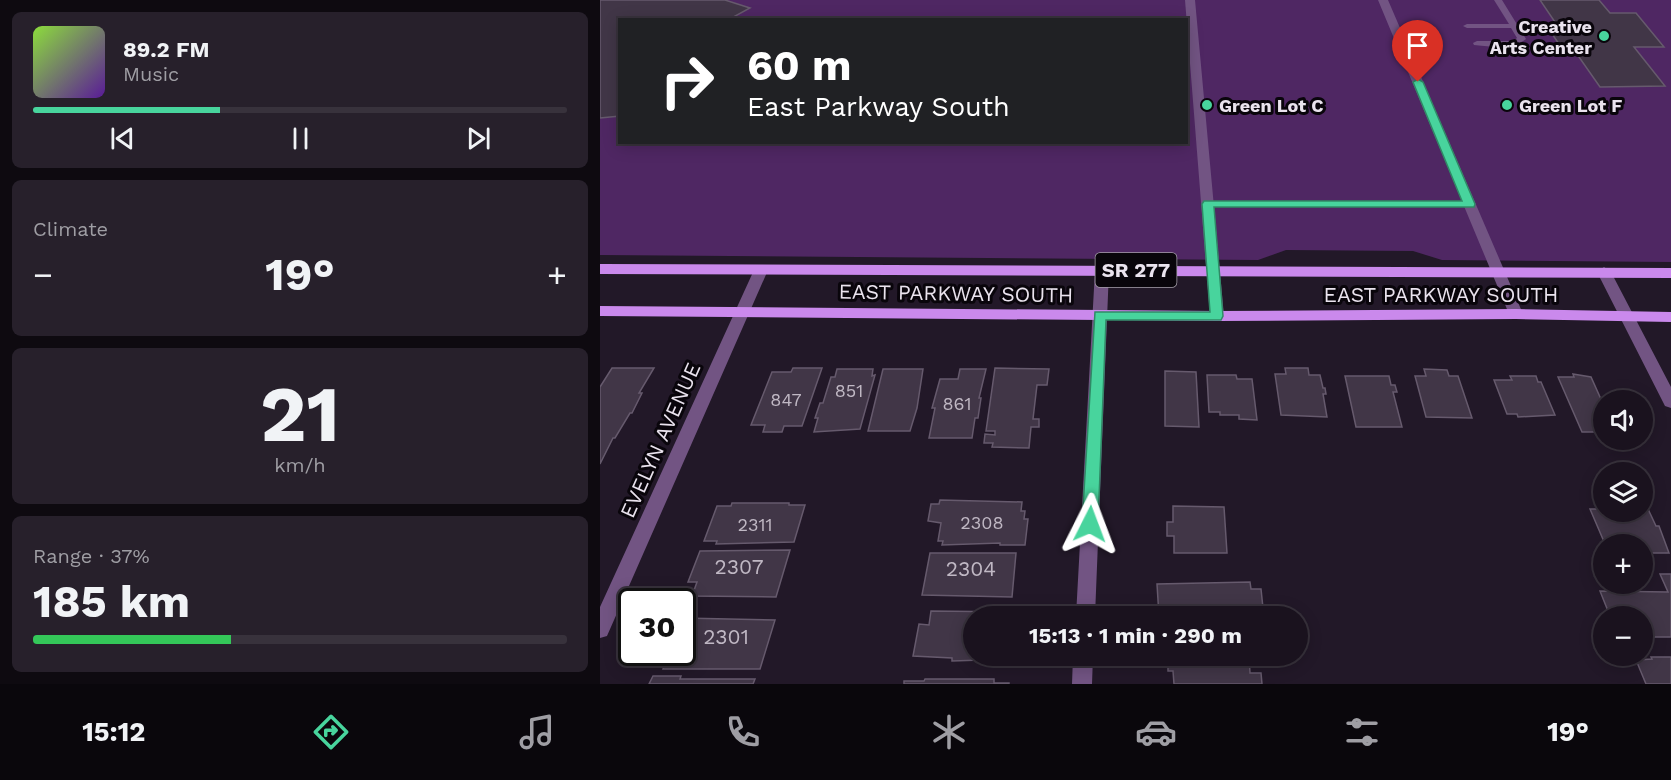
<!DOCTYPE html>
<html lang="en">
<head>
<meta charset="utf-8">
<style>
  :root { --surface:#1a121e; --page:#27202b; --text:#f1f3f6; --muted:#9f9ea4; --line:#38323c; --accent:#48d49d }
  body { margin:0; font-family:"Work Sans",sans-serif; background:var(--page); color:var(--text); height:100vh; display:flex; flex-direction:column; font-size:22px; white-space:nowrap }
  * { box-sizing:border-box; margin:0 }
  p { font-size:20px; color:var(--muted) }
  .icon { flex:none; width:33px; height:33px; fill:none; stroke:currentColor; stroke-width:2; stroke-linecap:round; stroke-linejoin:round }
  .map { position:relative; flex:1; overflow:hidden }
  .panel { display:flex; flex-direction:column; gap:12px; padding:12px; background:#0e0a10; width:600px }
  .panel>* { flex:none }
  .guide { position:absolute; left:18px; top:18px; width:570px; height:126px; border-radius:0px; box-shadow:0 3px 15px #0003,0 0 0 2px var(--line); background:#202124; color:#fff; overflow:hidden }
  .buttons { position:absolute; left:993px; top:390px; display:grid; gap:12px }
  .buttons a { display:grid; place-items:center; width:60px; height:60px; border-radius:50%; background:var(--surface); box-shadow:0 3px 15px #0003,0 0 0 2px var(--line); font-size:30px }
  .speed { position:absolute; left:18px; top:588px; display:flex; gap:12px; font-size:30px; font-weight:700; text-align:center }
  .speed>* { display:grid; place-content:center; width:78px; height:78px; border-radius:50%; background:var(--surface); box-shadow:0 3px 15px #0003,0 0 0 2px var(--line); line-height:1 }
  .speed .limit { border:3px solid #111; border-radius:9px; background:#fff; color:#111 }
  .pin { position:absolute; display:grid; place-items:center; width:51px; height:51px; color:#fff; margin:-62px -26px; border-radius:50% 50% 50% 0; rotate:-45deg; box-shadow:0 0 6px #0007 }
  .pin .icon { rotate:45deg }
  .me { position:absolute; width:66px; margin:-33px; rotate:3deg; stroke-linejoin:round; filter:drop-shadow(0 0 4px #0008) }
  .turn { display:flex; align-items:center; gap:21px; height:126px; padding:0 30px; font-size:27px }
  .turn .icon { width:78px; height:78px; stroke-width:2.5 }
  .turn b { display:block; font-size:42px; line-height:51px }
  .big { font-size:45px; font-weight:700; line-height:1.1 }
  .panel .widget { flex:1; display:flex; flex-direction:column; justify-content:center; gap:9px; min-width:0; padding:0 21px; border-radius:9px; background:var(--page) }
  .panel .dial { align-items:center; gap:0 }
  .dial b { font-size:78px; line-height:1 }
  .song { display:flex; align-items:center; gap:18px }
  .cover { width:72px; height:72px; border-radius:9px; background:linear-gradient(135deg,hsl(90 70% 55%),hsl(270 70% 35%)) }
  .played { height:6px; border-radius:3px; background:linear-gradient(90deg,var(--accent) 35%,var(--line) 35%) }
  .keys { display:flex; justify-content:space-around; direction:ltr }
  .heat { display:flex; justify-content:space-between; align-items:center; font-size:33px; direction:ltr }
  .charge { height:9px; border-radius:4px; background:linear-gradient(90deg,#34c759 37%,var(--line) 0) }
  .trip { position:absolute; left:363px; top:606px; width:345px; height:60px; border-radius:30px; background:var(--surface); box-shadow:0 3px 15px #0003,0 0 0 2px var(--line); font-weight:700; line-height:60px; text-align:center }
  .tab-bar { display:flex; height:96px; justify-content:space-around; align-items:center; background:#0a070c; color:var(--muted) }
  .tab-bar .icon { width:42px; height:42px }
  .tab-bar .current { color:var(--accent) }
  .tab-bar b { font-size:27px; color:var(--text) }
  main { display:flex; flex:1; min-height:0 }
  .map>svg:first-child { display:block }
  .green { fill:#4f2763; fill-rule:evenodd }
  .building { fill:#413647; stroke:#665a6d; stroke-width:1.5 }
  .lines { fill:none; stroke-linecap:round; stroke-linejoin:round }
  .lane { fill:#725483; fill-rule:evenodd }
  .street { fill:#725483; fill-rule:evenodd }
  .primary { fill:#ca89ec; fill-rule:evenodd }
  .route { fill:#48d49d; stroke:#2f8a66; stroke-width:1.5 }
  .poi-dot { fill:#48d49d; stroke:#09050b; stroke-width:2 }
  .labels { text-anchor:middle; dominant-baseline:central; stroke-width:6; stroke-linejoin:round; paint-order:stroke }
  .far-poi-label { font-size:18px; font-weight:bold; fill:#eae3ee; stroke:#09050b; text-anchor:start }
  .number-label { font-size:18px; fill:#c0b8c4 }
  .shield { fill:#09050b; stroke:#a6a0aa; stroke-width:1.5 }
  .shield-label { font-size:20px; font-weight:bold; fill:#eae3ee }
  .street-label { font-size:21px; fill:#eae3ee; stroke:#09050b }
  .near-number-label { font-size:21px; fill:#c0b8c4 }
</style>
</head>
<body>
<main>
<section class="panel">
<div class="widget">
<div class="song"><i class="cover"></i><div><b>89.2 FM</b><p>Music</p></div></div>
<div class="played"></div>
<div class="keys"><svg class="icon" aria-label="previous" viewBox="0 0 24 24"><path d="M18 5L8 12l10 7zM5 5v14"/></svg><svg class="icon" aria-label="pause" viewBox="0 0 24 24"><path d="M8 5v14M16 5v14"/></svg><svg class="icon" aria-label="next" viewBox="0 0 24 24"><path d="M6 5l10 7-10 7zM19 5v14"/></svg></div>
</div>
<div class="widget"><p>Climate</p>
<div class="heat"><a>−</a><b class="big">19°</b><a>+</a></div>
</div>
<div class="widget dial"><b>21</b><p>km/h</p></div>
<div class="widget"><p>Range · 37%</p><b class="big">185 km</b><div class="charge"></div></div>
</section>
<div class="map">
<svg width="1071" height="684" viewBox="0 0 1071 684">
  <rect width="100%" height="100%" fill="#221828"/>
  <path class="green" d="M0,0H1071V262L842,260L813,251L686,250L658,260L0,255ZM20,20H586V142H20Z"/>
  <path class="building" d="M0,0H125L150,8L128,20H20V116L0,118Z
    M940,0H999L1010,13H1036L1064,47H1034L1065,86L1000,87L972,47H961L946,25H957Z
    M12,368H54L39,393H42L32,413H30L15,438H13L0,464V387Z
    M193,368H222L202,426H184L182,432H163L165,425H151L172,372H191Z
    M395,368L449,369L447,385H437L433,419H439V427H431L429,448L392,447L393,443H384L385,434L395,435V431H386Z
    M685,368H708L709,375H720L723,388H725L726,394H723L727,417L681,415L675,374H686Z
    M237,369H273L272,376L275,375L260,429L214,432L218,418H215L220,403H223L231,377H235Z
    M283,369H323L317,408L310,431H268Z
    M360,369H386L379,398H381L378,418H375L372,438H329L335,408H332L340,379H358Z
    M824,369L847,370L849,376H858L872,418L826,417L815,376H826Z
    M565,371L596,372L599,427L565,426Z
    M973,374L991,377L1004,406V432H982L958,377H974Z
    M607,375H636L637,379H652L657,420L639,419V415H620V412H609Z
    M745,376H789L791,385H795L797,392H793L802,427H756Z
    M910,376H936L938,382H941L955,415L918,417L917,414H907L894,380H912Z
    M340,500L422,502L421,511H425L424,519H428L425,545H400V543L342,545L343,541H338L341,523L328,521L331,504H339Z
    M132,503H189V505H205L194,542L116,544L117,541H104L117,506H131Z
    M573,506L624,507L627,553H574V536H567V522H573Z
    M990,509H1004V512H1042V509H1048L1056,526H1059L1069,553H1042V544H1005Z
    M190,550L176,597L92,596L97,582H88L100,551Z
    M330,553H416L412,597L322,595Z
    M1060,574H1071V637H1042V616H1010L1000,591L1068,592Z
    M650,582L651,589H661L663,608H653L654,616H559L557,584Z
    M331,611L418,612L417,616H374V656H413V659L352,661V658L313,656L319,624L329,625Z
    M82,618L175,620L160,669H63L69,652H82Z
    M568,656H649L650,673H661L662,684H574L573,671H568Z
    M1051,657H1071V684H1046L1036,660L1052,659Z
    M53,676H81L80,679H155L153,684H49Z
    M325,679H394V683H409V684H304V681H324Z"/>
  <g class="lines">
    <path class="lane" d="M894,0H902L926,39C914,49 889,47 874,45L873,43L877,41H913L917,38L911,28H867L863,26L867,24H909Z
      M608,201H870L875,204L870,207L604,206L603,204Z"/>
    <path class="street" d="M585,0H595L624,316L617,321L610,316Z
      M778,0H788L923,314L921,318L916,319L909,314Z
      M161,265L168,270L7,636L0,638V607L154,270Z
      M502,265L509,270L495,616H476L495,270Z
      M1004,267L1011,272L1071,387V408L1065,406L997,272Z
      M473,656H493L492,684H472Z"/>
    <path class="primary" d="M0,264L1071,268V278L0,274Z
      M0,306L617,311L916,309L1071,312V322L916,319L617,321L0,316Z"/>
  </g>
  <path class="route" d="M818,79L823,82L875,204L874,207H614L623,316L621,320H506L498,524L496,529L490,531L484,529L482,524L495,312H610L602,204L604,201H862L813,82Z"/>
  <g class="poi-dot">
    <circle cx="1004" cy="36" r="6"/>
    <circle cx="607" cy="105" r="6"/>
    <circle cx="907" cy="105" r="6"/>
  </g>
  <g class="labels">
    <g class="far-poi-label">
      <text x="992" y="26" text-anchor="end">Creative<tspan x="992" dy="21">Arts Center</tspan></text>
      <text x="619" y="105">Green Lot C</text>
      <text x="919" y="105">Green Lot F</text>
    </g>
    <g class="number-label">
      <text x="249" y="390">851</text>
      <text x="186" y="399">847</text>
      <text x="357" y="403">861</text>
      <text x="382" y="522">2308</text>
      <text x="155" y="524">2311</text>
    </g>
    <rect class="shield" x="495.5" y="253" width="81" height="34" rx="4.5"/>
    <g class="shield-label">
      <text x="536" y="270">SR 277</text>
    </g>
    <g class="street-label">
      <text transform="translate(356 293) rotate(1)">EAST PARKWAY SOUTH</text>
      <text x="841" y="294">EAST PARKWAY SOUTH</text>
      <text transform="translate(60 440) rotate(-66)">EVELYN AVENUE</text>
    </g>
    <g class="near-number-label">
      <text x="139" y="566">2307</text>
      <text x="371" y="568">2304</text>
      <text x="126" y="636">2301</text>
    </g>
  </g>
</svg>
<div class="buttons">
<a><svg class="icon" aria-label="sound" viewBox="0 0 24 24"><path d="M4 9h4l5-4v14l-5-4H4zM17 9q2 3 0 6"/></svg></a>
<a><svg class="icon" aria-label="layers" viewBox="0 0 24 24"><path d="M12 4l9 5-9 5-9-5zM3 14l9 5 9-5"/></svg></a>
<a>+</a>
<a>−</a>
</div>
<div class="speed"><div class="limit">30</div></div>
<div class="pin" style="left:818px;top:82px;background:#d93025"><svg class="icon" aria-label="arrive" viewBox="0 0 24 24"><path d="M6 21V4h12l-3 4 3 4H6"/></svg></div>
<svg class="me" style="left:490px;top:524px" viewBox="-20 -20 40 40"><path d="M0-17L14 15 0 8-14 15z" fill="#48d49d" stroke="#fff" stroke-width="4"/></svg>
<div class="trip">15:13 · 1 min · 290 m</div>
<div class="guide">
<div class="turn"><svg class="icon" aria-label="right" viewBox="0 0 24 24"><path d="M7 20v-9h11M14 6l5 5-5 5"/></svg><div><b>60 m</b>East Parkway South</div></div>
</div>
</div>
</main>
<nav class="tab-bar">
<b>15:12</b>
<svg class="icon current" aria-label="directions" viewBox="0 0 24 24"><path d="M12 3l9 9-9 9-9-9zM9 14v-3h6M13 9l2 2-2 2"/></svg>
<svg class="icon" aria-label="music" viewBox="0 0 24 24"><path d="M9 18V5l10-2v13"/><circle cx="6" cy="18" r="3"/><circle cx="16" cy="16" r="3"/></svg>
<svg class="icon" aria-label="phone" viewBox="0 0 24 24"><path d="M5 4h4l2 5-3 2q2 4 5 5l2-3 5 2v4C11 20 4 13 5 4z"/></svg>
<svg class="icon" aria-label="climate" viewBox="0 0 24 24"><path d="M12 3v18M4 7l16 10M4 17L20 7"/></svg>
<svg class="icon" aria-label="car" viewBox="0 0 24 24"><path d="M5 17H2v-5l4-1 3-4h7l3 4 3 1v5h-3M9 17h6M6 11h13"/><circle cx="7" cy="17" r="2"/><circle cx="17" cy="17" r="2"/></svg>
<svg class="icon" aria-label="filters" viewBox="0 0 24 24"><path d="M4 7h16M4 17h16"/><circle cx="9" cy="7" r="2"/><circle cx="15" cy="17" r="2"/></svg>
<b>19°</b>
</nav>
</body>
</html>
